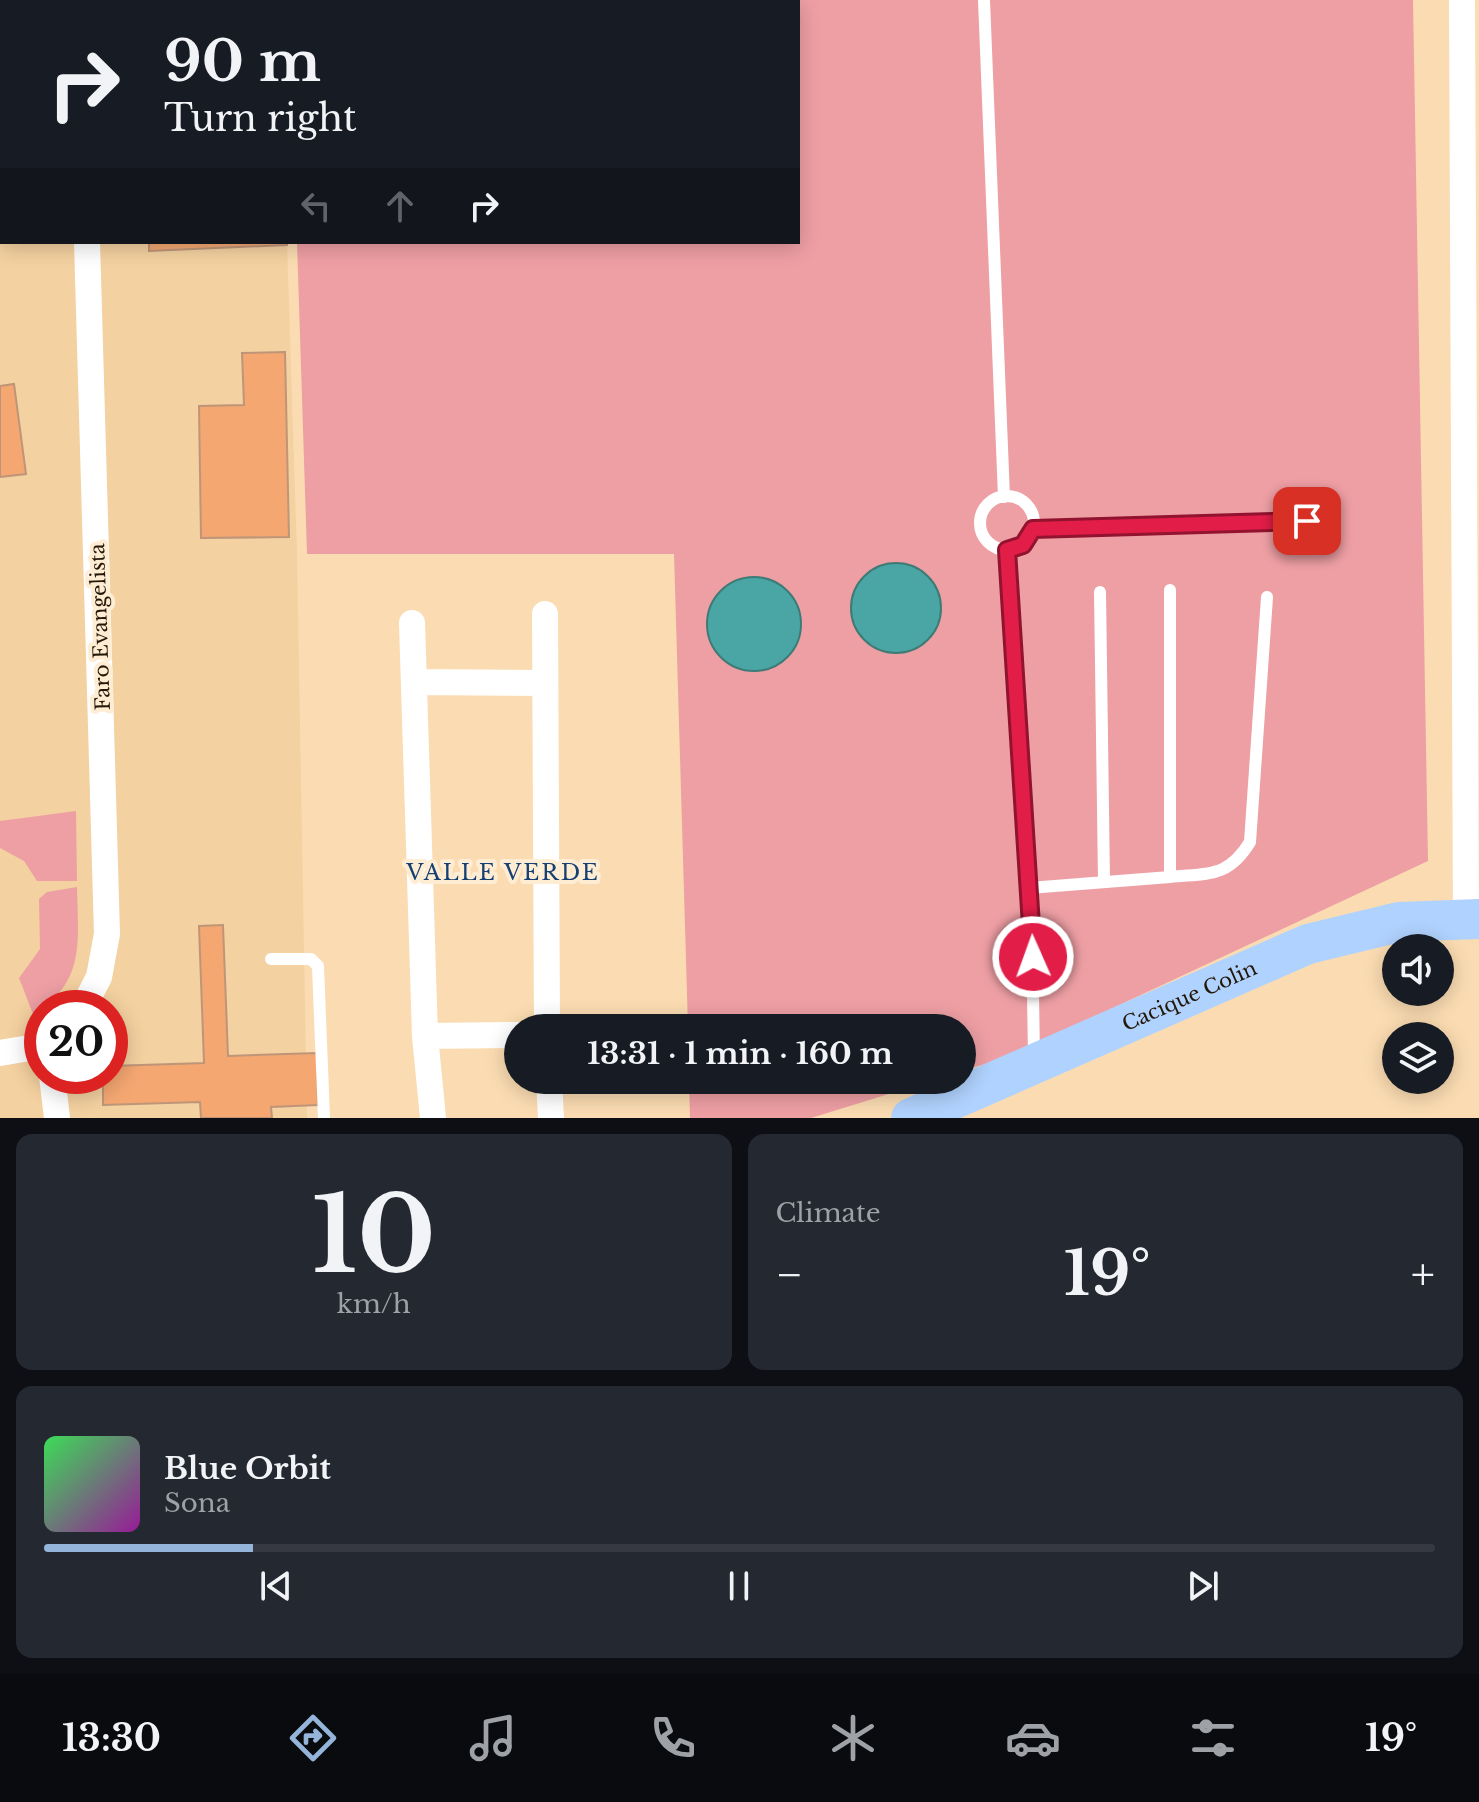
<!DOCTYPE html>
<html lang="en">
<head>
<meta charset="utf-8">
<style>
  :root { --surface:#171b24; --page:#242831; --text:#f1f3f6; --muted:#9ea1a6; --line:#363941; --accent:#94b4d9 }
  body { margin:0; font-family:"Libre Baskerville",serif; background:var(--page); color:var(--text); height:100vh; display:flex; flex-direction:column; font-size:30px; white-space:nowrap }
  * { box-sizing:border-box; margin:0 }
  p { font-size:26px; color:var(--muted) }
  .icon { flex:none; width:44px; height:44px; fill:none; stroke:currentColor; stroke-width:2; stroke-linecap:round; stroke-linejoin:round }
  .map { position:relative; height:1118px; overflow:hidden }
  .drawer { display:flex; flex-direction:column; gap:16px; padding:16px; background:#0d0f14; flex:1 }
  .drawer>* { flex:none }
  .top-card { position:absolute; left:0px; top:0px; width:800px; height:244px; box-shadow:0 4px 20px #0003; background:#171b24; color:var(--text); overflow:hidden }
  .fabs { position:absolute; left:1382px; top:934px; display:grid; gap:16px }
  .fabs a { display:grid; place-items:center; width:72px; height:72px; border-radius:50%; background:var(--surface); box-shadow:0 4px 20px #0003; font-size:40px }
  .speed { position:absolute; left:24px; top:990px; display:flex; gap:16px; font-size:40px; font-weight:700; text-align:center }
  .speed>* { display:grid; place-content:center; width:104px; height:104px; border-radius:50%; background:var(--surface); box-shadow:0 4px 20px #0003; line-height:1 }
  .speed .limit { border:12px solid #d22; background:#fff; color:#111 }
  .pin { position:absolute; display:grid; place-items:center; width:68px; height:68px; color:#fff; margin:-34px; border-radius:16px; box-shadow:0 4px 12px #0006 }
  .me { position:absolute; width:88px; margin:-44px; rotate:358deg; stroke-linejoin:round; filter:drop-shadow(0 0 6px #0008) }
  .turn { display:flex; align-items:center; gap:28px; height:168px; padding:0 32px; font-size:36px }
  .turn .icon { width:104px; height:104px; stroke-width:2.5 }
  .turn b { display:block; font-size:56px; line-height:68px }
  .lanes { display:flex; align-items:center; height:76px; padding:0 32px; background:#0003; justify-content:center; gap:40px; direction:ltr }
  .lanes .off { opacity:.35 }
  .big { font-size:60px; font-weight:700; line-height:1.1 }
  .drawer .tile { flex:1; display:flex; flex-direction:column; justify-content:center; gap:12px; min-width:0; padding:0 28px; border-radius:16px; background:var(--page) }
  .drawer .dial { align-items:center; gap:0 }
  .dial b { font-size:104px; line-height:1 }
  .song { display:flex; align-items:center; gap:24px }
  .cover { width:96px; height:96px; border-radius:12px; background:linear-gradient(135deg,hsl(130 70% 55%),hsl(300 70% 35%)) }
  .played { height:8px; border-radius:4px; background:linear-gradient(90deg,var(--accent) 15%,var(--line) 15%) }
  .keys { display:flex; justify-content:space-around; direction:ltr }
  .heat { display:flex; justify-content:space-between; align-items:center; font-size:44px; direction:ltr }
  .drawer .tiles { flex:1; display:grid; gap:16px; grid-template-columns:1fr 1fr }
  .tile:last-child { grid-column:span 2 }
  .trip { position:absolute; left:504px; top:1014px; width:472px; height:80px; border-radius:40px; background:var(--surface); box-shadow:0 4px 20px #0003; font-weight:700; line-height:80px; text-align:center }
  .tab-bar { display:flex; height:128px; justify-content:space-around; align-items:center; background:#090b0e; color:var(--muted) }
  .tab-bar .icon { width:56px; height:56px }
  .tab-bar .on { color:var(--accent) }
  .tab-bar b { font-size:36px; color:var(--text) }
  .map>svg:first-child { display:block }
  .built { fill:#f4d1a0; fill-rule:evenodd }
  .green { fill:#ee9fa4 }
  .water { fill:#4aa5a5; stroke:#3e7b76; stroke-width:2 }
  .building { fill:#f4a771; stroke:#bf9579; stroke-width:2 }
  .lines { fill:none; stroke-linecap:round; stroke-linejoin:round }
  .lane { stroke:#fff; stroke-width:12 }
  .street { stroke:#fff; stroke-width:26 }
  .primary { stroke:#b0d2fe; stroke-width:40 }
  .route-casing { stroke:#92132f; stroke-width:20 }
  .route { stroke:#e11d48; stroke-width:14 }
  .labels { text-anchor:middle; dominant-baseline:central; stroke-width:8; stroke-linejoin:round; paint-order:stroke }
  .street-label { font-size:20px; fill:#231808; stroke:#feecd3 }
  .neighbourhood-label { font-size:22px; letter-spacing:2px; fill:#164073; stroke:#feecd3 }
</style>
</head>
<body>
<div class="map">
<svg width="1479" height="1118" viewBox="0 0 1479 1118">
  <rect width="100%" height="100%" fill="#fbdcb2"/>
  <path class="built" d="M0,0H279L2,2V242H287L297,554L307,1118H0ZM42,1008H110V1076H42Z"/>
  <path class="green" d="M290,0H1413L1428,861L1008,1057L962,1071V1028H688L674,554H307L297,242H798V2Z
    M76,811L77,881H37L24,861L0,848V821Z
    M77,887C78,941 86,983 33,1014L19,978L40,949L39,899L47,892Z
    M689,1080H934L811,1118H690Z"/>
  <path class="water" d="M851 608a45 45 0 1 1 90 0a45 45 0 1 1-90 0Z
    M707 624a47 47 0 1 1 94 0a47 47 0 1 1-94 0Z"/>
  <path class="building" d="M149,242H287V245L149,251Z
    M285,352L289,537L201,538L199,406L244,405L242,353Z
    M14,384L26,474L0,477V386Z
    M223,925L228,1056L317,1053L318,1105L271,1107L272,1118H201L200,1102L103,1105V1076H110V1066L204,1063L199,926Z"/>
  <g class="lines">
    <path class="lane" d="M984,0L1004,497
      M980 523a27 27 0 1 1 54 0a27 27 0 1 1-54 0Z
      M1033,529L1307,521
      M1007,550L1032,930L1034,1058
      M1100,592L1104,881
      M1170,877C1208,873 1228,878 1250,842L1267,597
      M1029,888L1170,877V590
      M271,959H311L318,966L324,1118"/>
    <path class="street" d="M79,0V2
      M1462,0L1466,919
      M0,173H2
      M545,614L547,1028
      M412,623L425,1036L433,1118
      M416,682L544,683
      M83,1008L99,977L107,934L87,242
      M425,1036L518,1035
      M0,1053L42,1046
      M52,1076L57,1118
      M549,1080L551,1118"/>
    <path class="primary" id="s1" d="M911,1118L1308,944L1399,922L1479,919"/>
  </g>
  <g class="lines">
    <defs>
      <path id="route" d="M1033,957L1007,550L1023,545L1033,529L1307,521"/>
    </defs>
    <use href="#route" class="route-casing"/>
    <use href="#route" class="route"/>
  </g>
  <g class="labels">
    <g class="street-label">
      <text transform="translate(100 627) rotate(-92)">Faro Evangelista</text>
      <text stroke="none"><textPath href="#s1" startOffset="304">Cacique Colin</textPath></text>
    </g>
    <g class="neighbourhood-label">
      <text x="503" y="872">VALLE VERDE</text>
    </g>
  </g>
</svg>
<div class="fabs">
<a><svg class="icon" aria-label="sound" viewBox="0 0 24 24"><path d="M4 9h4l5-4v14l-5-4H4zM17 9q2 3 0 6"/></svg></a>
<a><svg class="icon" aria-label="layers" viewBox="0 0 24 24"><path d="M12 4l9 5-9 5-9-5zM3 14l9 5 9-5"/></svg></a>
</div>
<div class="speed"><div class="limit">20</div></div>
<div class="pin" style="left:1307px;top:521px;background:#d93025"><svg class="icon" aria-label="arrive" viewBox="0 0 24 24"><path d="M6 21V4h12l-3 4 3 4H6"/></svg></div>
<svg class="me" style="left:1033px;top:957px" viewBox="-20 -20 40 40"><circle r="17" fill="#e11d48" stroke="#fff" stroke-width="3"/><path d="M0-11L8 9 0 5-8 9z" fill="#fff"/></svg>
<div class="trip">13:31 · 1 min · 160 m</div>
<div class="top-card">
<div class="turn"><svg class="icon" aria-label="right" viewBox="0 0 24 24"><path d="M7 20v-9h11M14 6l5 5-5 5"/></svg><div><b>90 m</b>Turn right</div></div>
<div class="lanes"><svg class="icon off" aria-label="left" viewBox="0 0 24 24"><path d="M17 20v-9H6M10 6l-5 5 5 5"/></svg><svg class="icon off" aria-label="ahead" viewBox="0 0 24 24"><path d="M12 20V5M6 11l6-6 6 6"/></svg><svg class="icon" aria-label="right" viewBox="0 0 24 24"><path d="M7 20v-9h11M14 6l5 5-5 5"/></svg></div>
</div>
</div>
<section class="drawer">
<div class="tiles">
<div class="tile dial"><b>10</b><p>km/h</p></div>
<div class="tile"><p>Climate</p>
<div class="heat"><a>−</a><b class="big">19°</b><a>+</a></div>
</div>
<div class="tile">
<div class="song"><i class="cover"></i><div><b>Blue Orbit</b><p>Sona</p></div></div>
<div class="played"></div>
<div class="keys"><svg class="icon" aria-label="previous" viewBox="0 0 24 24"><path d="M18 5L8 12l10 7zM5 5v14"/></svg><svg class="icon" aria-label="pause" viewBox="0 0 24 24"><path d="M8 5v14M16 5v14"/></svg><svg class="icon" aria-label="next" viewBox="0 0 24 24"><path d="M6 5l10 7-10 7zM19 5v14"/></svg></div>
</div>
</div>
</section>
<nav class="tab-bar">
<b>13:30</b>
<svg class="icon on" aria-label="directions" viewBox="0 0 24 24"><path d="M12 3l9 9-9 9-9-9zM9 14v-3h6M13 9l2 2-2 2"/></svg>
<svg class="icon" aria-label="music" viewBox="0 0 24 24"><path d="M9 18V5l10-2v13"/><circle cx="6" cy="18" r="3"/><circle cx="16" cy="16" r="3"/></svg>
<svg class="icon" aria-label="phone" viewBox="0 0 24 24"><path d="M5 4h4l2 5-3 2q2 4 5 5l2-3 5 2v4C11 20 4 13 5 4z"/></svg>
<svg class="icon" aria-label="climate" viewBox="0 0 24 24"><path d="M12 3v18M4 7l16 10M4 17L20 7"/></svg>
<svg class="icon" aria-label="car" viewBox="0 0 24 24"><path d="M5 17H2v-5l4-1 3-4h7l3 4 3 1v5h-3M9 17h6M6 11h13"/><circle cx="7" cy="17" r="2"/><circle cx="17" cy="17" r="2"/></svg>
<svg class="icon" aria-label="filters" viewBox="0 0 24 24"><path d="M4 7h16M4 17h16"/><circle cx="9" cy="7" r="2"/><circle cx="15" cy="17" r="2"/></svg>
<b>19°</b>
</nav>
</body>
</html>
